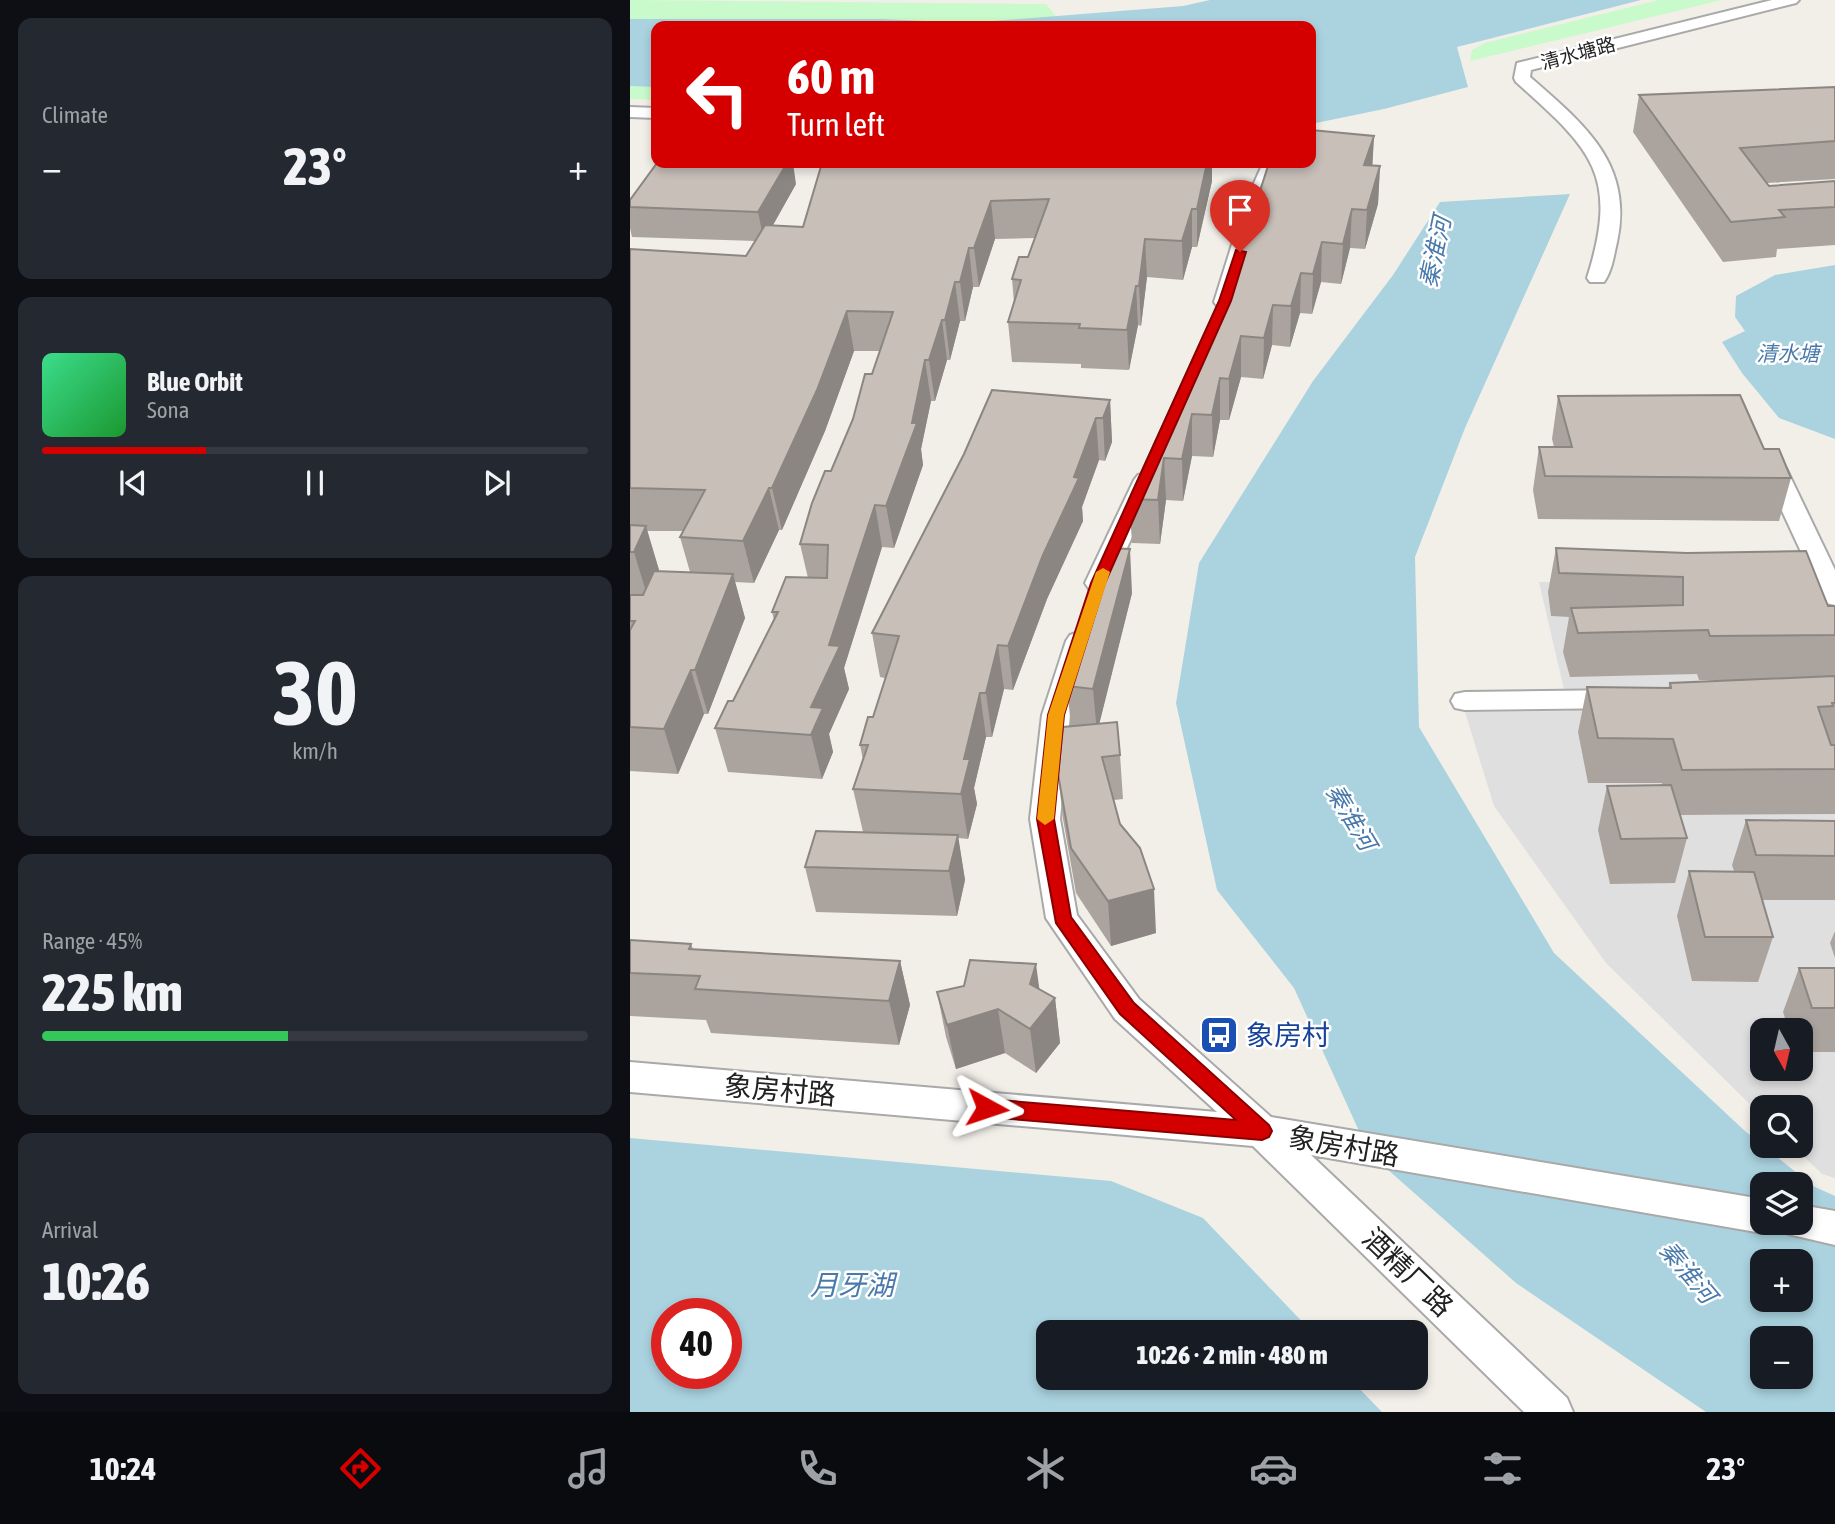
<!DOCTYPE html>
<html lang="en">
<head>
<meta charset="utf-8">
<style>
  :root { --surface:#171b24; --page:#242831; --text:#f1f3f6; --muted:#9ea1a6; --line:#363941; --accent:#d40000 }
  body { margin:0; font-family:"Asap Condensed","Noto Sans SC",sans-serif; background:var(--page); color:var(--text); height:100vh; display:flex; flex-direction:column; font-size:26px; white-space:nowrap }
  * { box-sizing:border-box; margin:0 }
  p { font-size:23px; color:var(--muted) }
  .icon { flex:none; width:38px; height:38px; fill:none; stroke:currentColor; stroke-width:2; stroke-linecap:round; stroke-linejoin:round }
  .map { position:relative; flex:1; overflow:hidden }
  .drawer { display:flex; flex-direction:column; gap:18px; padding:18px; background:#0d0f14; width:630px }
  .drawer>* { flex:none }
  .hud { position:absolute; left:21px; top:21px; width:665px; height:147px; border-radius:14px; box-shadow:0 4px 10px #0003; background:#d40000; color:#fff; overflow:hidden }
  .needle { width:46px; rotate:172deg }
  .buttons { position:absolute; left:1120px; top:1018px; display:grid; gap:14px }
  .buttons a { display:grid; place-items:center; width:63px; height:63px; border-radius:14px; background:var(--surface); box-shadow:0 4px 10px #0003; font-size:35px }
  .speed { position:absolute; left:21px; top:1298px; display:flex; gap:14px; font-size:35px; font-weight:700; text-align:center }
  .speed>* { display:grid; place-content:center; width:91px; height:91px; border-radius:50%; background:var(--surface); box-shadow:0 4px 10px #0003; line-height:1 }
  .speed .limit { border:10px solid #d22; background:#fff; color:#111 }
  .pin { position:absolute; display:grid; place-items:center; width:60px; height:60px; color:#fff; margin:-72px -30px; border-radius:50% 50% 50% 0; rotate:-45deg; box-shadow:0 0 7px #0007 }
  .pin .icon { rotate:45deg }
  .me { position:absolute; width:77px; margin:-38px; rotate:95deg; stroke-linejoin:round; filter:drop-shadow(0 0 5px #0008) }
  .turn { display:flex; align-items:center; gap:24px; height:147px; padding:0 21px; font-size:32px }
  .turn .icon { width:91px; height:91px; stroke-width:2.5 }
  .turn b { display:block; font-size:49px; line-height:60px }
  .big { font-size:52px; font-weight:800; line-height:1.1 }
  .drawer .tile { flex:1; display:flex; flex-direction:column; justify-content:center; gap:10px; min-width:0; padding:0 24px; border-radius:14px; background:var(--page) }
  .drawer .dial { align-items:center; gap:0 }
  .dial b { font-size:91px; line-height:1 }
  .song { display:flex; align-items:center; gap:21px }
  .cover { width:84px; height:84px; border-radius:10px; background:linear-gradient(135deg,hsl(150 70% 55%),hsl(130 70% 35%)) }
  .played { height:7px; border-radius:4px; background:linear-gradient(90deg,var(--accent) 30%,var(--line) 30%) }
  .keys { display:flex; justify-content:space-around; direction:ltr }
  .heat { display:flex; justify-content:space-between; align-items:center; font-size:38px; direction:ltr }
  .charge { height:10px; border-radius:5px; background:linear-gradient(90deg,#34c759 45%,var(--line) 0) }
  .trip { position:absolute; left:406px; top:1320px; width:392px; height:70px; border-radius:14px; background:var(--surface); box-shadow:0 4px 10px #0003; font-weight:800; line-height:70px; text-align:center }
  .dock { display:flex; height:112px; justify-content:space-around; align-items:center; background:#090b0e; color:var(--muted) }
  .dock .icon { width:49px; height:49px }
  .dock .active { color:var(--accent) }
  .dock b { font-size:32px; color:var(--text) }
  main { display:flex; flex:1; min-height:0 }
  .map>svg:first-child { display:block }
  .residential { fill:#e0dfdf; fill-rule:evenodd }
  .park { fill:#c8facc }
  .water { fill:#aad3df; fill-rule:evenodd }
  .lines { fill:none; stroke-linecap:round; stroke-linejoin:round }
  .minor-casing { stroke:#a9a9a9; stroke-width:4 }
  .minor { fill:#fff; fill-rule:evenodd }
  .wall { fill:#aba49e; fill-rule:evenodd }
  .shaded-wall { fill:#8b8681 }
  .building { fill:#c7bfb8; stroke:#8b8681; stroke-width:2 }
  .route { fill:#d40000; stroke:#8a0000; stroke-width:2 }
  .slow { fill:#f59e0b }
  .labels { text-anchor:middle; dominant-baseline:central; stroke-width:5; stroke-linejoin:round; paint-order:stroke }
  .far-street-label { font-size:19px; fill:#222; stroke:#fff }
  .far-water-label { font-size:21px; font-style:italic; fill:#4a7aab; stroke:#fff }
  .water-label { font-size:24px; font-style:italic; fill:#4a7aab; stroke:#fff }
  .near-transit-label { font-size:28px; fill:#164399; stroke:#fff; text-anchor:start }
  .near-street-label { font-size:28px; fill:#222; stroke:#fff }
  .near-water-label { font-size:28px; font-style:italic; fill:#4a7aab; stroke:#fff }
</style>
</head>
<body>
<main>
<section class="drawer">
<div class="tile"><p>Climate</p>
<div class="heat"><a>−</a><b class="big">23°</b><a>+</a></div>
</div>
<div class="tile">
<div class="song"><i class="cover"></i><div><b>Blue Orbit</b><p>Sona</p></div></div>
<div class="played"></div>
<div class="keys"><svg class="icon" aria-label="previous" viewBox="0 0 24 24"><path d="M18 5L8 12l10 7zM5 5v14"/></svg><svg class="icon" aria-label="pause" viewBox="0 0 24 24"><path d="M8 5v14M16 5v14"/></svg><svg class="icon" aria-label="next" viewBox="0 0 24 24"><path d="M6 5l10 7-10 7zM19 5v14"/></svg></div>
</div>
<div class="tile dial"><b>30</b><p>km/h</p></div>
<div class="tile"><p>Range · 45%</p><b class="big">225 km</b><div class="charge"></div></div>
<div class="tile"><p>Arrival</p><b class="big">10:26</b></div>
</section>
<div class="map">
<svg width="1205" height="1412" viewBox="0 0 1205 1412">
  <rect width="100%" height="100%" fill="#f2efe9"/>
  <path class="residential" d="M909,582H1185L1205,626V1178L1192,1174L1163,1146H1171V1108H1132V1116L976,963L864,806L835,712L939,711ZM1132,1031H1171V1069H1132Z"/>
  <path class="park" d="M0,0L416,4L426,16V26H26V100L0,99Z
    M1029,0H1092L840,61L842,50L855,43Z"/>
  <path class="water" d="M580,0H1011L827,47L838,87L754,109L681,124V26H26V87L0,86V19H252L338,23L553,6Z
    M940,194L835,428L785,557L789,727L924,953L1115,1131L1183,1186L1205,1196V1412H1076L886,1283L739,1153L664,988L587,890L546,703L569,563L683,381L763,275L810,202ZM1132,1185H1171V1223H1132ZM1132,1262H1171V1300H1132ZM1132,1339H1171V1377H1132Z
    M1205,265V439L1149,418L1112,373L1092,342L1115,331L1105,317L1106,296L1145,275Z
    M0,1138L481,1181L573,1218L682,1332H418V1377H718L752,1412H0ZM37,1314H96V1374H37Z"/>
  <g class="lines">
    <defs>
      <path id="minor" d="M1142,0H1169L1166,3L901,70L900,77C954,124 1004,164 987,242C984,255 982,271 974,282H960L957,278C990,174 961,149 886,82L884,78L887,63Z
        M0,107L26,108V118L0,117Z
        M633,163H651L635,203L604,302L594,308L587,306L584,302L615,203Z
        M1145,463L1153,465L1157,470L1205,570V605L1196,603L1192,597L1133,470L1137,465Z
        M516,473L524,475L528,480L481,583L477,589H459L455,583L504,480L508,475Z
        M449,632L458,635L462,641L440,715L430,819L447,915L509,999L641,1117L1132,1199V1223H1147L1145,1228L1132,1233L681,1155L937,1398L943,1412H894L623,1146L0,1092V1062L587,1112L485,1019L416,918L400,819L412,715L436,641L440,635Z
        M992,690L1002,692L1006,699L1002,706L992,708L835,710L825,708L821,701L825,694L835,692Z
        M1171,1205L1205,1211V1245L1158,1234L1153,1223H1171Z"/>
    </defs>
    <use href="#minor" class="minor-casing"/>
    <use href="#minor" class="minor"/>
  </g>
  <path class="wall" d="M1205,87V179L1137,183L1139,186L1205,181V245L1147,249L1146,257L1093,262L1003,132L1009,95Z
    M744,136L742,165L750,166L748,204L735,249L720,248L711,284L691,282L682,314L670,313L660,347L642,345L633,379L611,377L599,420H590L583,457L562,456L553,501L536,500L530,544L502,543L499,499Z
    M192,163H582V181L567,247H562L553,280L517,277L511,326L508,325L499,370L451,368V364L382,362L378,322L384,303L382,279L398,257L405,238L365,239L349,287H343L335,321H330L320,360H317L305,401H301L291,449L293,465L264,548L252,547L214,668L219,689L199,734L203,752L192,779L98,772L85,728L103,701L144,620L142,612L178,578L170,544L242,374L250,351H224L195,431L152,530H149L124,583L105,582L115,618L78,714H74L48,774L0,771V249L116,256L125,241L2,237L0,228V200L166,184L143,225L173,227ZM17,531H53L50,537L60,572L28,571L29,570Z
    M928,396L1134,449L1161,478L1149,521L908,519L903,490L909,447H924L922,439Z
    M480,400L482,442L475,461L469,460L452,507L453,521L417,599L383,690L374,689L362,737H356L344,788L347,804L338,839L328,838L335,880L327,916L186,912L175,867L233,832L223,789L233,760L230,745L243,717L255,678L250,677L242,633Z
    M926,548L1198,606H1205V814L1050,815L1057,838L1045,883L980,884L968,830L977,786L1032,785V783H958L948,732L957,687L1038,688L1040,683L1107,680H1069L1067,674L940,677L933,652L939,617L921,616L918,592Z
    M502,593L469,724L490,755L493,799L484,800L490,824L526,933L481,946L446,893L433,819L428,774L441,727L437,686Z
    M1116,820L1205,821V900H1132L1143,937L1128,982L1062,981L1047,916L1059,871H1104L1102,865Z
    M1205,931V958L1200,943Z
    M0,940L61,944L63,949L270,961L280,1005L269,1045L81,1033L76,1020L0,1016Z
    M1169,968H1205V1052H1171V1031H1159L1153,1012Z
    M307,992L425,998L430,1043L406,1073L375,1053L326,1069L316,1037Z"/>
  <path class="shaded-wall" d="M744,136L742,173L734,165Z
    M157,163H163L166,184L134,241L128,212Z
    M577,163H582V181L567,247V209Z
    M750,166L748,204L735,249L737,210Z
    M361,201L365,239L349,287L344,248Z
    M562,209V247L553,280L552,241Z
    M722,209L720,248L711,284L713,244Z
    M515,239L517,277L511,326L509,286Z
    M692,242L691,282L682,314L683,274Z
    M339,248L343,287L335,321L330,282Z
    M671,273L670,313L660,347L661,306Z
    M325,282L330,321L320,360L315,320Z
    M506,286L508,325L499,370L497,330Z
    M643,305L642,345L633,379L634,338Z
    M217,311L224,351L195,431L152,530L142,488Z
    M312,320L317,360L305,401L299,360Z
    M611,336V377L599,420V379Z
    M295,360L301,401L291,449L293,465L264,548L256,506L282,423Z
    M590,378V420L583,457L582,415Z
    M480,400L482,442L475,461L473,418Z
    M562,414V456L553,501L552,459Z
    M466,418L469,460L452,507L453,521L417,599L383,690L378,646Z
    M534,458L536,500L530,544L528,500Z
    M139,488L149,530L124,583L113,541Z
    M245,505L252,547L214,668L219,689L199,734L203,752L192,779L181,735V707L199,645Z
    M16,526L29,570L17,595L4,552Z
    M500,549L502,593L467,733L463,689Z
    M103,574L115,618L78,714L65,670Z
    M368,645L374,689L362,737L356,693Z
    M61,670L74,714L48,774L34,729Z
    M350,693L356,737L344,788L347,804L338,839L331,794L334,759Z
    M328,835L335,880L327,916L319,871Z
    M524,889L526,933L481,946L478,901Z
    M270,961L280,1005L269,1045L259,1001Z
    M406,964L412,1008L425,998L430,1043L406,1073L400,1029V984Z
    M368,1009L375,1053L326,1069L317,1025Z"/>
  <path class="building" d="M1205,87V141L1110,148L1139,186L1205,181V207L1149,210L1155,217L1101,222L1009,95Z
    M681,130L744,136L734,165L750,166L737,210L722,209L713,244L692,242L683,274L671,273L661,306L643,305L634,338L611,336L599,379L590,378L582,415L562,414L552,459L534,458L528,500L499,499L607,262L639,163H681Z
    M27,163H157L128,212L0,207V200Z
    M192,163H577L567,209H562L552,241L515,239L509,286H506L497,330L449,328L450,324L378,322L391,280L382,279L389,257H398L419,199L361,201L344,248H339L330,282H325L315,320H312L299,360H295L282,423H287L256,506L245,505L199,645L210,646L181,707L193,708L181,735L85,728L98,701H103L148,612H142L156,577L197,578L198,545L170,544L182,503L195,471H201L223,419L235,374H242L263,312L217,311L187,390L142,488H139L113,541L50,537L75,490L0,488V249L116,256L135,225L173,227Z
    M362,390L480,400L473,418H466L444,477L449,478L413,555L378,646L368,645L356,693H350L334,759H340L331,794L223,789L238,745H230L238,717H243L269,636L242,633L334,454Z
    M1110,395L1134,449H1149L1161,478L915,476L909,447H942L928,396Z
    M0,525L16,526L4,552H0Z
    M478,548L500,549L463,689L437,686L439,671Z
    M926,548L1057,553L1176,551L1198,606H1205V635L1080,636L1078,630L948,633L941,608L1053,605V577L929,573Z
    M24,571L103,574L65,670H61L34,729L0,727V630L5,621H0V595H13Z
    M1205,676V703H1202L1203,706L1188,707L1201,745H1205V769L1052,770L1043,739L968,738L957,687L1041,688L1040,683Z
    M487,722L490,755L472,757L490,824L510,848L524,889L478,901L441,848L428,774L433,727Z
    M1041,785L1057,838L991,839L977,786Z
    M1116,820L1205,821V856L1126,855Z
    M186,831L328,835L319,871L175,867Z
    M1059,871L1124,872L1143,937H1075Z
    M0,940L61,944L59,949L270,961L259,1001L65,989L70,976L0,973Z
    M340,960L406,964L400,984L425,998L400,1029L368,1009L317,1025L307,992L334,986Z
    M1169,968H1205V1008H1182Z"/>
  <path class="route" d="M606,250L616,252L601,301L475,583L434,715L424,819L441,917L504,1003L639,1125L642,1131L639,1137L632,1140L357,1117L350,1114L347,1108L350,1102L357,1099L606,1120L490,1014L426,923L407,819L418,715L461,583L589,301Z"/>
  <path class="slow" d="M473,568L480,572L434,715L424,819L415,825L407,819L418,715L466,572Z"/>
  <defs>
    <symbol id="bus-square" viewBox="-11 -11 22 22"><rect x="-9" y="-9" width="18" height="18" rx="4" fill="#1a4fb4" stroke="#fff"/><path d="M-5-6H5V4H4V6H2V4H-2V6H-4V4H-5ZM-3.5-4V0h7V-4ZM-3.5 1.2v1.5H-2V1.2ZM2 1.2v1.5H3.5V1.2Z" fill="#fff"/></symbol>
  </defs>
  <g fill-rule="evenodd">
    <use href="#bus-square" x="567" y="1013" width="44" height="44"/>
  </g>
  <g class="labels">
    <g class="far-street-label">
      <text transform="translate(948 53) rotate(-15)">清水塘路</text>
    </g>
    <g class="far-water-label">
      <text x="1158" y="353">清水塘</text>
    </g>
    <g class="water-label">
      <text transform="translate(805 252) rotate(-78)">秦淮河</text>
      <text transform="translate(721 817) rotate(59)">秦淮河</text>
      <text transform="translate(1058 1272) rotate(50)">秦淮河</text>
    </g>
    <g class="near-transit-label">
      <text x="616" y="1035">象房村</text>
    </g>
    <g class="near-street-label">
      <text transform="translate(150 1090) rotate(5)">象房村路</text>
      <text transform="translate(714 1146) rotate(10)">象房村路</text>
      <text transform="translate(778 1272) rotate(44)">酒精厂路</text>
    </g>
    <g class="near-water-label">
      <text x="222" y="1285">月牙湖</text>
    </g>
  </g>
</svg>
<div class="buttons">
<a><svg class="needle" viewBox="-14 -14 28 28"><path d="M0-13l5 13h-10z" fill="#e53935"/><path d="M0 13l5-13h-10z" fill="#9ea1a6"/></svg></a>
<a><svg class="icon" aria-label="search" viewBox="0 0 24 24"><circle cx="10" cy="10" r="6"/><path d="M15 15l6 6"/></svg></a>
<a><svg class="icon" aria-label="layers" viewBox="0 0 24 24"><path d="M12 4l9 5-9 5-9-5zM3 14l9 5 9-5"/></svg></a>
<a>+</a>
<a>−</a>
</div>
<div class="speed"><div class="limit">40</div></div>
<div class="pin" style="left:610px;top:252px;background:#d93025"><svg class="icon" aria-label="arrive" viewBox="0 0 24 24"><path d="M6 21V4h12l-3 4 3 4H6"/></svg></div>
<svg class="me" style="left:357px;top:1108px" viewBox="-20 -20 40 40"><path d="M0-17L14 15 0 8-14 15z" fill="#d40000" stroke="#fff" stroke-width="4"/></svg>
<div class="trip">10:26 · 2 min · 480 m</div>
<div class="hud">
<div class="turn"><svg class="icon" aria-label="left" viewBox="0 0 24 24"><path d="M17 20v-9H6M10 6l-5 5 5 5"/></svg><div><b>60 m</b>Turn left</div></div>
</div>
</div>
</main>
<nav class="dock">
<b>10:24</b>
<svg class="icon active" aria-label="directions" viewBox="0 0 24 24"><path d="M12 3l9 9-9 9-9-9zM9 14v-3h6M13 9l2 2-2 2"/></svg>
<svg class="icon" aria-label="music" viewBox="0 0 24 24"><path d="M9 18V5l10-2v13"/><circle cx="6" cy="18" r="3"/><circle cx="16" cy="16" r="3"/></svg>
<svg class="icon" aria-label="phone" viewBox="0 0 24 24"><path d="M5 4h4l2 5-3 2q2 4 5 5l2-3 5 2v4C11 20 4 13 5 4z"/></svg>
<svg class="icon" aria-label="climate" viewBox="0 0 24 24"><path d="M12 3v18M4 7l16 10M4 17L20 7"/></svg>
<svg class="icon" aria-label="car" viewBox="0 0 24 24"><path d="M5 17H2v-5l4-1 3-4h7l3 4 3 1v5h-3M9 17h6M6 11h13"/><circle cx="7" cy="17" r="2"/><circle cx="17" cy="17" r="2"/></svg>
<svg class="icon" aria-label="filters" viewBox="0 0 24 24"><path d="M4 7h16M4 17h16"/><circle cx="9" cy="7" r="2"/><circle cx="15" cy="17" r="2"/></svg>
<b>23°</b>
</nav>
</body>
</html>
